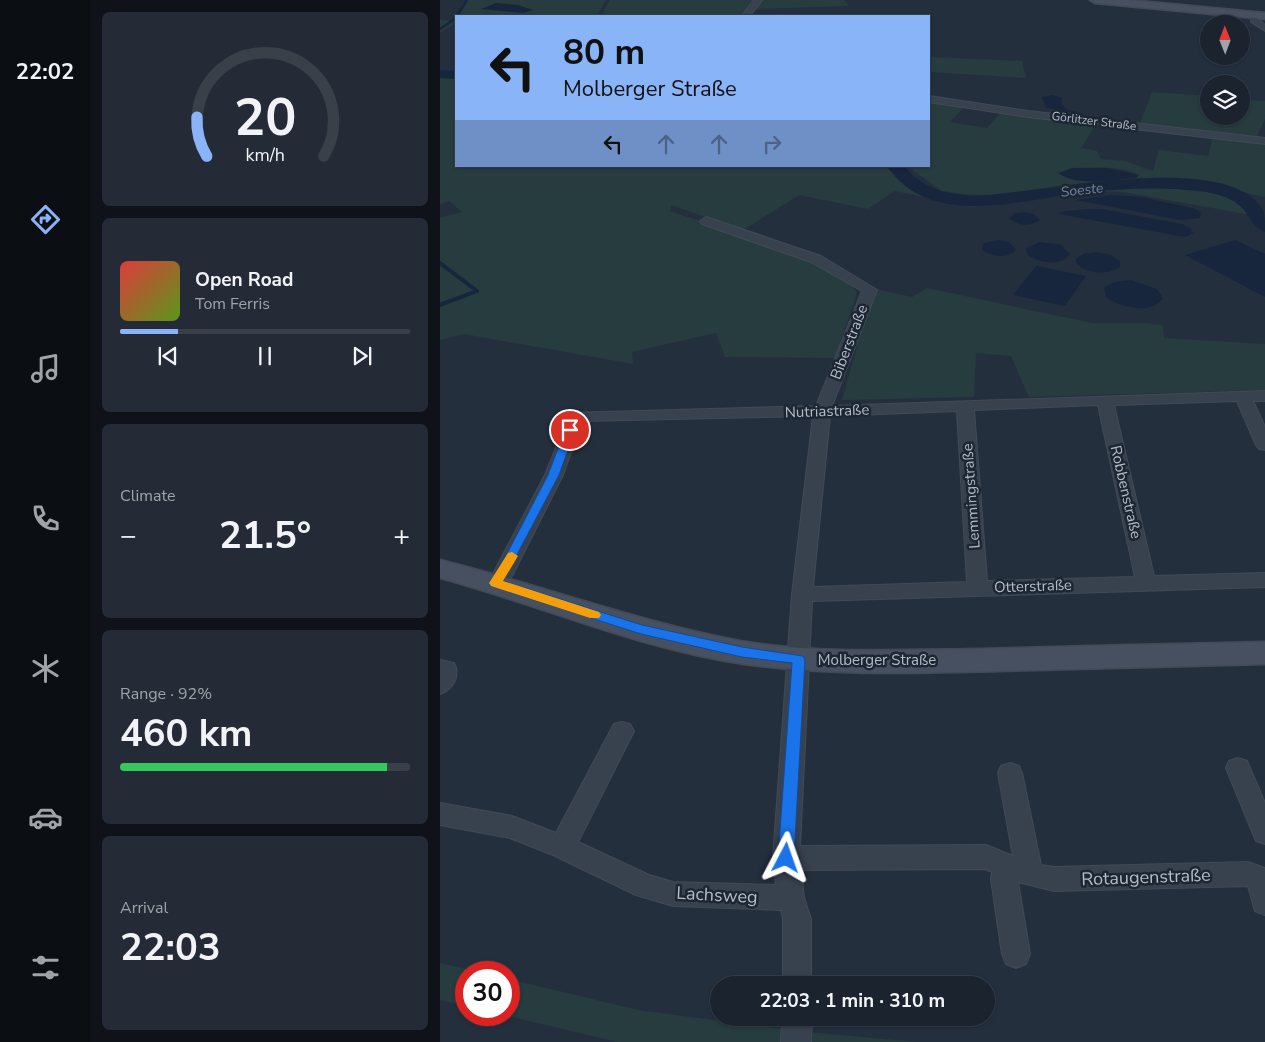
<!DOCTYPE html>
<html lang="en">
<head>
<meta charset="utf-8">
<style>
  :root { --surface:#1b232e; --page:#242b36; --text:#f1f3f6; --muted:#a0a4aa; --line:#39404a; --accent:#8ab4f8 }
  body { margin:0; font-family:"Nunito Sans",sans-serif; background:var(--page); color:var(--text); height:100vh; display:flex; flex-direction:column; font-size:19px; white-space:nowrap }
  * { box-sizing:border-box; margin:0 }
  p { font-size:16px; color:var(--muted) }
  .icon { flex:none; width:28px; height:28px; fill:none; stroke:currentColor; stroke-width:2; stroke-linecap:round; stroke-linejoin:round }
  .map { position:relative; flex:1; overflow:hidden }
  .side { display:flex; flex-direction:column; gap:12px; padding:12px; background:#0f1319; width:350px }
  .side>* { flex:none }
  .top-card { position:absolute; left:15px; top:15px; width:475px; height:152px; border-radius:0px; box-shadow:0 1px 4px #0004,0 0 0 1px var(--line); background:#8ab4f8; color:#111; overflow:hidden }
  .needle { width:32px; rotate:359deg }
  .controls { position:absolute; left:760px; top:15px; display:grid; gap:10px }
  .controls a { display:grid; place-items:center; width:50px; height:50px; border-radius:50%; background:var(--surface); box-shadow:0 1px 4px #0004,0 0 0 1px var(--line); font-size:25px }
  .speed { position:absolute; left:15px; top:961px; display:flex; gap:10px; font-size:25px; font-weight:700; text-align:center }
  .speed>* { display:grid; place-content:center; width:65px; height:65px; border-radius:50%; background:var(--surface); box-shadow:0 1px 4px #0004,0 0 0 1px var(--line); line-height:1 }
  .speed .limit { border:8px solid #d22; background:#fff; color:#111 }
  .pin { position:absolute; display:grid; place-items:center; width:42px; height:42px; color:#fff; margin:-21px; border:2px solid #fff; border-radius:50%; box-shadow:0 1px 5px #0007 }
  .me { position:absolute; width:55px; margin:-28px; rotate:4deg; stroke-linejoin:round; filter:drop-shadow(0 0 4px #0008) }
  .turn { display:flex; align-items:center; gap:18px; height:105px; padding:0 25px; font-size:22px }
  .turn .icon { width:65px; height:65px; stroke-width:2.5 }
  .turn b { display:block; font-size:35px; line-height:42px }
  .lanes { display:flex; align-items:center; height:48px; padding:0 25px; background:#0003; justify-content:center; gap:25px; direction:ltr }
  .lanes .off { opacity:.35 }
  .big { font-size:38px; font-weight:700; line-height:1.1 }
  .side .card { flex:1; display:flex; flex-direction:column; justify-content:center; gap:8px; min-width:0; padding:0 18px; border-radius:8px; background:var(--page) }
  .side .dial { align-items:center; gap:0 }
  .dial svg { height:130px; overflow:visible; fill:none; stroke:var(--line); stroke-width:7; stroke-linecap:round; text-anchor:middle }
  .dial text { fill:var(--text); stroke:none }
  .song { display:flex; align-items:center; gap:15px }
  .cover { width:60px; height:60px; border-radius:8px; background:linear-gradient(135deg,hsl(0 70% 55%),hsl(90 70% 35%)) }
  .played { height:5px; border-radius:2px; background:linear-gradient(90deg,var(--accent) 20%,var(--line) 20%) }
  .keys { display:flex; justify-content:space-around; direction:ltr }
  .heat { display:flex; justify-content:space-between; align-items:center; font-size:28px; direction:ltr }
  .charge { height:8px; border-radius:4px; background:linear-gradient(90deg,#34c759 92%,var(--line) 0) }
  .trip { position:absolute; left:270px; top:976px; width:285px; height:50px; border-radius:25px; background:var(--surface); box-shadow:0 1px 4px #0004,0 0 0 1px var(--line); font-weight:700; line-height:50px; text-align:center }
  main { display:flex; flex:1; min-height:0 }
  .menu { display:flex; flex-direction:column; width:90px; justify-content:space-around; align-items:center; background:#0b0e12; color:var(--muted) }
  .menu .icon { width:35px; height:35px }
  .menu .active { color:var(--accent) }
  .menu b { font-size:22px; color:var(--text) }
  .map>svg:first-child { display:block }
  .green { fill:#263c3f; fill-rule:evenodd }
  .water { fill:#17263c }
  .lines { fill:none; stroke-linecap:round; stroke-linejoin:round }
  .stream-far1 { stroke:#17263c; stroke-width:2.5 }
  .stream { stroke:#17263c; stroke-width:4 }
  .river { fill:#17263c; fill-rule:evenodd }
  .street-casing { stroke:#414a57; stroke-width:2 }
  .secondary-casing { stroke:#414a57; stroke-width:3 }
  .street { fill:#38414e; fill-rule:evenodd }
  .secondary { fill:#465061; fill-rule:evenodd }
  .route { fill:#1a73e8; stroke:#114b97 }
  .slow { fill:#f59e0b }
  .labels { text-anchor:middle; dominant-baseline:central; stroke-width:5; stroke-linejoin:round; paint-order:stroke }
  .far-street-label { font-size:12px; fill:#b4bcc9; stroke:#1d2633 }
  .far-water-label { font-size:14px; font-style:italic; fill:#6d86a8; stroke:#1d2633 }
  .street-label { font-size:15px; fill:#b4bcc9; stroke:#1d2633 }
  .near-street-label { font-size:18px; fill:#b4bcc9; stroke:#1d2633 }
</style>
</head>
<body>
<main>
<nav class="menu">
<b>22:02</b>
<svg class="icon active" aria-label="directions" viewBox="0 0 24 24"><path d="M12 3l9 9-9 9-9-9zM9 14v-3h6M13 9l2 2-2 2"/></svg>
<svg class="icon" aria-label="music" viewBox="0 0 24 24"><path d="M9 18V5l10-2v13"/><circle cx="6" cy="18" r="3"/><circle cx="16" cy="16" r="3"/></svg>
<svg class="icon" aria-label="phone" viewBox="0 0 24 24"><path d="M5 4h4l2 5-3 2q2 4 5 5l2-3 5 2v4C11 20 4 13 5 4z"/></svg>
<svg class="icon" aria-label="climate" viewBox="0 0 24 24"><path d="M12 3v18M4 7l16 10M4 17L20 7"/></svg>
<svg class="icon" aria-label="car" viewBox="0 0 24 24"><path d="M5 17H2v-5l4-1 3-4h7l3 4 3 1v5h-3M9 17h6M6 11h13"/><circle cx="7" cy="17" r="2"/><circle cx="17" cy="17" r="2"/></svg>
<svg class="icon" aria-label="filters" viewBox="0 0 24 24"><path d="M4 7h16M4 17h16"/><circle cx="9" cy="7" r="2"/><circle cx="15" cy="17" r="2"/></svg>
</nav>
<section class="side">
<div class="card dial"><svg viewBox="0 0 100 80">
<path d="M14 69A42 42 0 1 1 86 69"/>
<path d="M14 69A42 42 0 0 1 8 45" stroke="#8ab4f8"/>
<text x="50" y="56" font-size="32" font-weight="700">20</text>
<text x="50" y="72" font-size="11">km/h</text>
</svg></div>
<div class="card">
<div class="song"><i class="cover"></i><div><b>Open Road</b><p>Tom Ferris</p></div></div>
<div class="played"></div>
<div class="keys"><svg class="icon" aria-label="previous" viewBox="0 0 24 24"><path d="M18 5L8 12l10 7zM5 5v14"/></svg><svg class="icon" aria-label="pause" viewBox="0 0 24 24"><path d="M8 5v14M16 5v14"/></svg><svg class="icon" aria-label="next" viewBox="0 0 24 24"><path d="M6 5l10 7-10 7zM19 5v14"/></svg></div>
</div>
<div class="card"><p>Climate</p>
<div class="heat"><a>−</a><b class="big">21.5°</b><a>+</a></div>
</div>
<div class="card"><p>Range · 92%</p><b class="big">460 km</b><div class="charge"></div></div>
<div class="card"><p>Arrival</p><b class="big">22:03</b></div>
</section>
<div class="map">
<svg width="825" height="1042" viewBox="0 0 825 1042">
  <rect width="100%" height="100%" fill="#242f3e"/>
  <path class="green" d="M25,0H166L157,16H16V23L0,33V20L13,21Z
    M170,0H316L304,16H161Z
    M321,0H404L409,6L315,9Z
    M489,57L582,61L586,78L489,72Z
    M0,77L16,78V166H445C461,179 476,193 496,198C577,217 752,148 811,215L683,192L655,191L532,207L455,191L428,209L359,195L303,230L231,205L230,211C264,223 406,265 417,293L395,358L285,357L276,333L192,352L193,364L24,334L0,340V218L22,212L9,201L0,204Z
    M712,92L769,96V116H801V99L825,101V119L816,138L699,125Z
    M489,101L525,106L510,122L547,128L562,111L657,123L641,148L657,151L661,159L685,161L713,171L719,150L768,156L773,136L825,143V197L806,193L786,185L751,179L645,183L553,195L523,194L502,191L467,166H489ZM633,168C653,168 680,165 699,175L696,178L640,180L624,170Z
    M487,288L652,323H702L723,325L724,338L825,344V390L589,397L571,356L536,353L534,397L402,400L432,292L436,289L472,297Z
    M0,963L40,972H26V1006L0,1000Z
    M69,979L198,1010L357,1031L477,1042H177L64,1015H69Z"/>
  <path class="water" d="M56,3L78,5L93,10L83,13L41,9Z
    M612,95L622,98V104L628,110L640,113L607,108L601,97Z
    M633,168H667L699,175L696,178C673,180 637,187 618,173Z
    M671,195L701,197L753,208L761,212L760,218L741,220L636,200Z
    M646,209H661L742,224L752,229L750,231L754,232L746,237L739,236L619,214L620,212Z
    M584,212L594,214L600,220C592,227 577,226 569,218L575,213Z
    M558,240L569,242L576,250C567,259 552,257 542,250L544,243Z
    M795,240L825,254V297L745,255Z
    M600,242L621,245L630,254C622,267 599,263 588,255L586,248Z
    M657,252L671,255L680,261V267C668,276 644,274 636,262V259L643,254Z
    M596,266H597L646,276L625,306L573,295Z
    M691,280L717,289L723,298C712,316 679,307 666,297L664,288L674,282Z"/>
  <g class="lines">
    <path class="stream-far1" d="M17,16L27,0
      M0,29L16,18"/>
    <path class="stream" d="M0,263L37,291L0,305"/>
    <path class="river" d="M0,70L16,71V79L0,78Z
      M447,166H464C481,187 505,194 531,196C589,196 794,145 824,213C825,218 825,226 825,232C811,228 810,214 799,205C789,196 770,192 757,191C718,186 678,189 639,193C576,201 490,229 447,166Z"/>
    <defs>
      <path id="street" d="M314,0H322L310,16H302Z
        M811,13H817L818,19L825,25V31L811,22Z
        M489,96L588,111L825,138V144L588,117L489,102Z
        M266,217L381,256L437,290L392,406L825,391V401H813L825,427V450L819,449L816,445L797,401L674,405L714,576L825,573V587L372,601L360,846L546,845L573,856L558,773L561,766L570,763L579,766L582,773L601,865L614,867L808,862L825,868V915L815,911L808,886L614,891L578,882L590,954L586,964L576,968L566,964L562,954L551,879L552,872L545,869L361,870L364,898L371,919V985H343V919L341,910L233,906L196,895L113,855L70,838L0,825V803L72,816L116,833L174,724L182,722L190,724L194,731L138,842L209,875L233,882L336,885L333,858L352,594L373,416L142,421L123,475L73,574C67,585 61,592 48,588L45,583L55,570L105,475L130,413L376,406L422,291L371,262L262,224L260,221ZM658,405L695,577L547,581L534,410ZM517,411L527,582L373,587L390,416Z
        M0,660L14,663C21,676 13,689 0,694Z
        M798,758L807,761L825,803V844L816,841L786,768L789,761Z
        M342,1018H372L371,1042H341Z"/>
      <path id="secondary" d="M650,0H689L825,13V19L655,3Z
        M0,560C101,585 198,622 300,641C378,654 460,650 539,649C634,646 730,644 825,642V664C737,666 648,669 560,671C474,673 389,676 304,664C199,649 101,605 0,578Z"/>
    </defs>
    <use href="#street" class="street-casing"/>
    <use href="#secondary" class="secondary-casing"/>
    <use href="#street" class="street"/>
    <use href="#secondary" class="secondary"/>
  </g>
  <path class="route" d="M130,427L135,430L119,475L63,581L202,625L302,647L363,656L365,660L354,858L352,862L346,865L341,862L338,858L352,663L302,657L201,634L51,586L49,583L58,571L108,475L125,430Z"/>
  <path class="slow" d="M72,552L78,556L63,581L159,612L161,615L159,618H150L51,586L49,583L51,580L68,553Z"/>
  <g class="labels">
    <g class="far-street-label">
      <text transform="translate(654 121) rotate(7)">Görlitzer Straße</text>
    </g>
    <g class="far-water-label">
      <text transform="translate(642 190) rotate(-6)">Soeste</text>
    </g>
    <g class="street-label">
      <text transform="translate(409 342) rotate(-69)">Biberstraße</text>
      <text transform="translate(387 411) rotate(-2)">Nutriastraße</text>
      <text transform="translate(686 492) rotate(77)">Robbenstraße</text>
      <text transform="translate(531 496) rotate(-94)">Lemmingstraße</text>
      <text transform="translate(593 586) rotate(-2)">Otterstraße</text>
      <text x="437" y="660">Molberger Straße</text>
    </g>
    <g class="near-street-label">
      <text transform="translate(706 877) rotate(-2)">Rotaugenstraße</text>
      <text transform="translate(277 895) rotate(3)">Lachsweg</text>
    </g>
  </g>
</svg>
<div class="controls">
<a><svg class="needle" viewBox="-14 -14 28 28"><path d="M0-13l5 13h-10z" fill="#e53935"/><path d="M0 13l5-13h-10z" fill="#a0a4aa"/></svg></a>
<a><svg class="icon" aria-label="layers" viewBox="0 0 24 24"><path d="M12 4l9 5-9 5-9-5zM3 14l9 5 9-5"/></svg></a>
</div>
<div class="speed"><div class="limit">30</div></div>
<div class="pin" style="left:130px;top:430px;background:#d93025"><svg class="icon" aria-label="arrive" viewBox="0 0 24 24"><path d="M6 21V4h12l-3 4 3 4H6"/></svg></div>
<svg class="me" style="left:346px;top:858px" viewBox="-20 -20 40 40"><path d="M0-17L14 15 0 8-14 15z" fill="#1a73e8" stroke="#fff" stroke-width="4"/></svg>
<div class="trip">22:03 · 1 min · 310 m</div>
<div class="top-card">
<div class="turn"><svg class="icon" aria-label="left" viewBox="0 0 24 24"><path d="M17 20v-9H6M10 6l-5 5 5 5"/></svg><div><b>80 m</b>Molberger Straße</div></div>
<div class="lanes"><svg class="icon" aria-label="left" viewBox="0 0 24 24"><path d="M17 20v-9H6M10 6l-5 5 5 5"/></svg><svg class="icon off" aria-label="ahead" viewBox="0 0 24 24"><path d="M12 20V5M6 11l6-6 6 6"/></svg><svg class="icon off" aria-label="ahead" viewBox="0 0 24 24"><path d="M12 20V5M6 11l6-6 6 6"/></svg><svg class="icon off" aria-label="right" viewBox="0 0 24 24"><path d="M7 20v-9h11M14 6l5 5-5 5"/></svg></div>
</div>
</div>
</main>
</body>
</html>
